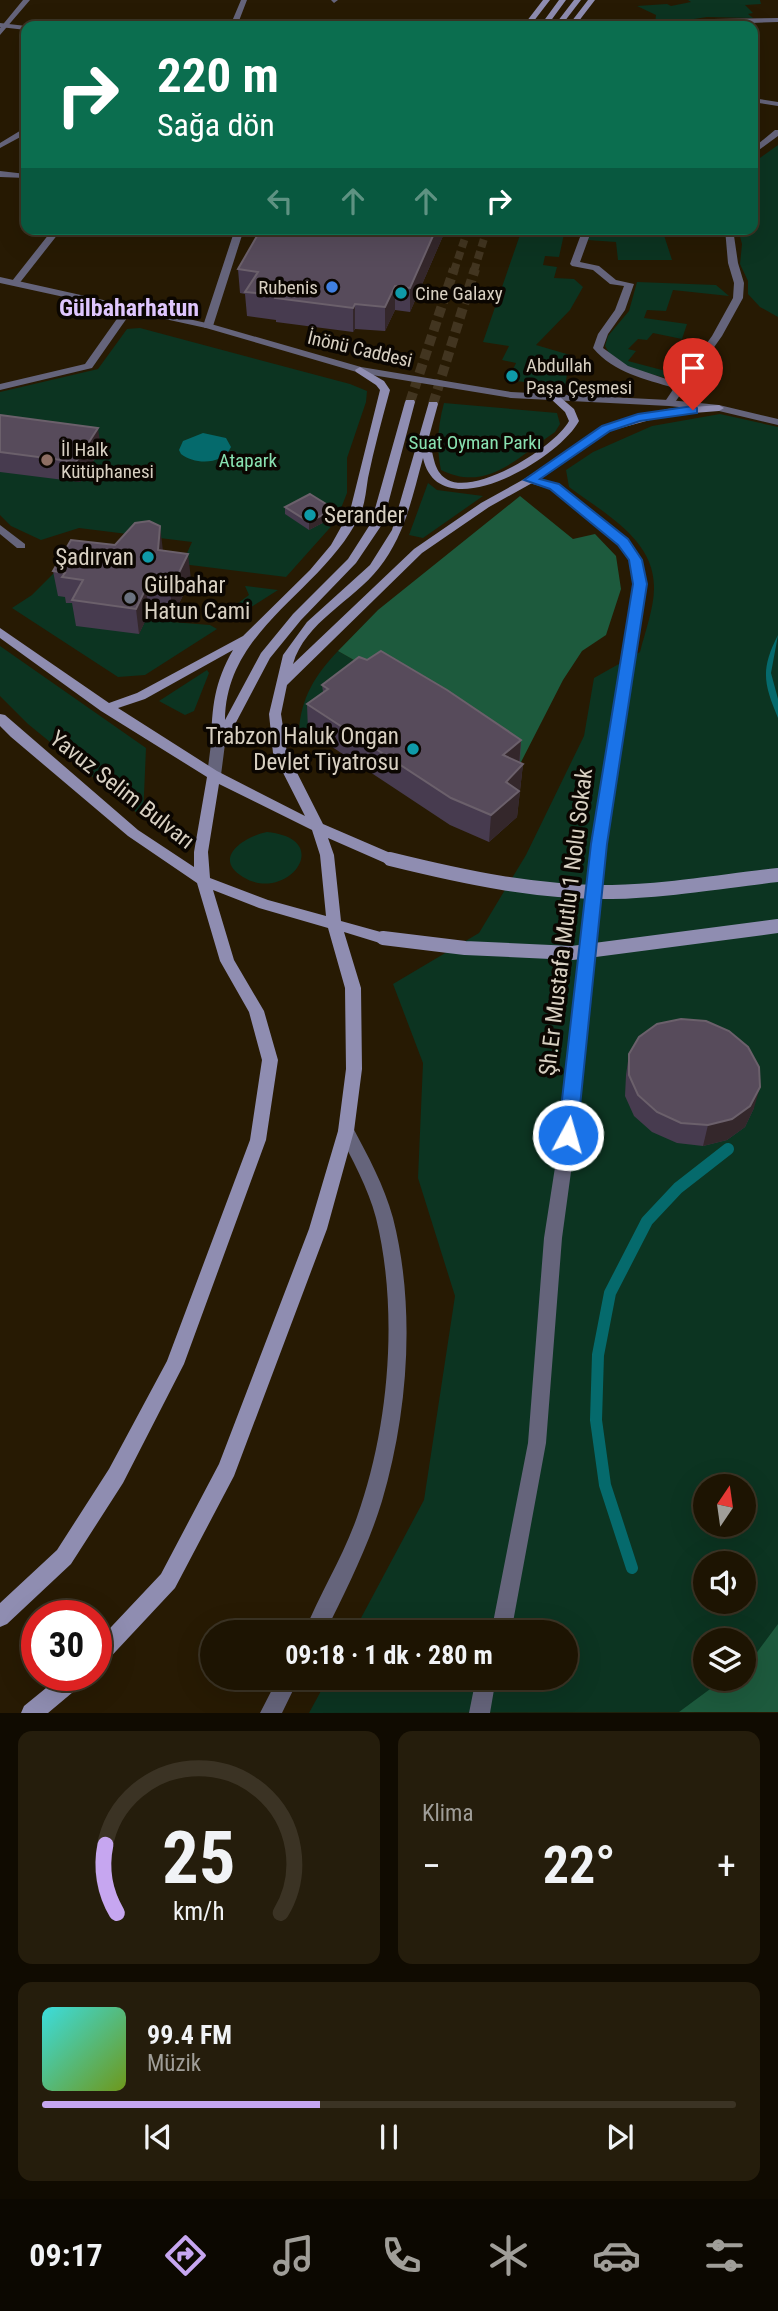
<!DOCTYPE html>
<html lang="tr">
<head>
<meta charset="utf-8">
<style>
  :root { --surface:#1d1402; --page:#251d0c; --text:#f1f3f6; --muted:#a09e99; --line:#3b3324; --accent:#c6a6f0 }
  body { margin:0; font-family:"Roboto Condensed",sans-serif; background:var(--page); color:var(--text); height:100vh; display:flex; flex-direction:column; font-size:26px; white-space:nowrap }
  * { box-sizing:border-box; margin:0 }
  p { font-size:23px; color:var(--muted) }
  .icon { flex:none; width:38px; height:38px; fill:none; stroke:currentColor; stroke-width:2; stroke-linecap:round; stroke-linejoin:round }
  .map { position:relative; height:1713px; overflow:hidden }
  .sheet { display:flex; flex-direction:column; gap:18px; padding:18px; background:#100b01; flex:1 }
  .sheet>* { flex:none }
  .guide { position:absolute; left:21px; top:21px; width:737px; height:214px; border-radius:14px; box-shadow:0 7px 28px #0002,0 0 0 2px var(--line); background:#0b6e4f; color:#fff; overflow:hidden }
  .needle { width:46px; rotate:13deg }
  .buttons { position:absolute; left:693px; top:1474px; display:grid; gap:14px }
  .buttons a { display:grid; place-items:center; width:63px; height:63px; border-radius:50%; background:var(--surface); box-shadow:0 7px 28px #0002,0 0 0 2px var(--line); font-size:35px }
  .speed { position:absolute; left:21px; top:1600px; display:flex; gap:14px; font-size:35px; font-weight:700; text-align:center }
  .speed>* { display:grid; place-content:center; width:91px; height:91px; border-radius:50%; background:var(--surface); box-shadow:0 7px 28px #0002,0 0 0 2px var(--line); line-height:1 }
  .speed .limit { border:10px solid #d22; background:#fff; color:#111 }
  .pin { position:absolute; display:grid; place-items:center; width:60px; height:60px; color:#fff; margin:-72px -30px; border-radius:50% 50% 50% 0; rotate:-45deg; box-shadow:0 0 7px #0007 }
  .pin .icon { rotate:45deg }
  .me { position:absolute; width:77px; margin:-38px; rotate:6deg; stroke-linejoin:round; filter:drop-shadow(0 0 5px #0008) }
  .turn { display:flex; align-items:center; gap:24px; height:147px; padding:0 21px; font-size:32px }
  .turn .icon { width:91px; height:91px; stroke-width:2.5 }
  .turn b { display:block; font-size:49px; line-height:60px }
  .lanes { display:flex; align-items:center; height:66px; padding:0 21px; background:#0003; justify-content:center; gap:35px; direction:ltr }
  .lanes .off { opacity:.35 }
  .big { font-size:52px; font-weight:700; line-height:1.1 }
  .sheet .card { flex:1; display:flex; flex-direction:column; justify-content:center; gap:10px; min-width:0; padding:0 24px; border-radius:14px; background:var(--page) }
  .sheet .dial { align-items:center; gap:0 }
  .dial svg { height:182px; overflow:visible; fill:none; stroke:var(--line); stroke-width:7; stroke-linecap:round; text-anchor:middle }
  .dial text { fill:var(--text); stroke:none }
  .song { display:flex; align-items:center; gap:21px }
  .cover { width:84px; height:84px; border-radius:10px; background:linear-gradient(135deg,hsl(180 70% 55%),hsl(80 70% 35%)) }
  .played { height:7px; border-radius:4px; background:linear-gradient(90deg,var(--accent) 40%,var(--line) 40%) }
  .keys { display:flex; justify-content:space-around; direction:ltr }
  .heat { display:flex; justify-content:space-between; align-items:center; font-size:38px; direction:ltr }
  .sheet .tiles { flex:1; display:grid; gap:18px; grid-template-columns:1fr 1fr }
  .card:last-child { grid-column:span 2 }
  .trip { position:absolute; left:200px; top:1620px; width:378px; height:70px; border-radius:35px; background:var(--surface); box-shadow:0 7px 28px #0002,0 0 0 2px var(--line); font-weight:700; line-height:70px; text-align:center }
  .tabs { display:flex; height:112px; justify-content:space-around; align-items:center; background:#0c0801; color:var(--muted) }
  .tabs .icon { width:49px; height:49px }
  .tabs .active { color:var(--accent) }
  .tabs b { font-size:32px; color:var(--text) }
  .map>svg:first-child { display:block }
  .green { fill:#0c3421; fill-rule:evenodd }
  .forest { fill:#1d5a3d }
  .water { fill:#056a6c }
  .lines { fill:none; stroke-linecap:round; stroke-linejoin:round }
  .stream { stroke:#056a6c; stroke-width:12 }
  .secondary-tunnel-far1 { stroke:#423520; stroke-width:8; stroke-dasharray:8 4.5; stroke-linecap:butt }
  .secondary-tunnel { stroke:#423520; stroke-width:10; stroke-dasharray:10 5; stroke-linecap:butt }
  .minor { fill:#65647b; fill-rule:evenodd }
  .tertiary { fill:#65647b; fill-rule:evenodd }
  .secondary { fill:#8f8db1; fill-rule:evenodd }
  .secondary-bridge { stroke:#8f8db1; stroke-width:14 }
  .wall { fill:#473b4f }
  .shaded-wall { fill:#34272b }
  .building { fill:#574b5b; stroke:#6b606b; stroke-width:2 }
  .route { fill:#1a73e8; stroke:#114b97; stroke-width:2 }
  .shop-dot { fill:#3f7fe0; stroke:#0b0601; stroke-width:2.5 }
  .culture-dot { fill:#0f9aa8; stroke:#0b0601; stroke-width:2.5 }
  .education-dot { fill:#8d6e63; stroke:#0b0601; stroke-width:2.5 }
  .worship-dot { fill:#6b7280; stroke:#0b0601; stroke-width:2.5 }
  .labels { text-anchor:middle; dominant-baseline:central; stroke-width:7; stroke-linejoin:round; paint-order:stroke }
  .far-poi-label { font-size:19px; fill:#d8d0c2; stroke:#0b0601; text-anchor:start }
  .far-street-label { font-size:19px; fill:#d8d0c2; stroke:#0b0601 }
  .far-park-label { font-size:19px; fill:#89e1b1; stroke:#0b0601 }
  .poi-label { font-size:23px; fill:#d8d0c2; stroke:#0b0601; text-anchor:start }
  .street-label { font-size:23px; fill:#d8d0c2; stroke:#0b0601 }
  .far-district-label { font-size:24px; font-weight:bold; fill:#dec6fe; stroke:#0b0601 }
</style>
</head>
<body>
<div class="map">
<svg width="778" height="1713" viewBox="0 0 778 1713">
  <rect width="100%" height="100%" fill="#271a03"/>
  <path class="green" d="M688,0H760L761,4L745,5L753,13L748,14L753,18L707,17L661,24L655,23L656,15L637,6L667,4L671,6L691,2Z
    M778,145V317L760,307L748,294V281L740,264L742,244L738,229H752L753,163Z
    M522,229H553V233L564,234L559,257L545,256L543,265L557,267L554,278L574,279L583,287L570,310L536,345L570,355L565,387L508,380L516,363L502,360L509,346L483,342Z
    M624,229H662L672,260H618L616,242L588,240L591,230L623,232Z
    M637,282L716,285L729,296L673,290L666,311L647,310L644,318L687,324L682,339L653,333L647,340L638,339L628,349L636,351L628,361L677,374L673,380L636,370L613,360L605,346L608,336L629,311Z
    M140,328L350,384L367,391L366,402L347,458V493L336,521L286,577L182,564L192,542L79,528L41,540L11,526L0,515V392L98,369L127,329Z
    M444,403L557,413L560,424L555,432C518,457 487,493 441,470C436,447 438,425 444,403Z
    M720,414L778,427V1712L309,1713L328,1678H565V1633H353L424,1500L455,1296L418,1178L423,1063L393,984L479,933L526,855L584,736L594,678L640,652C645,632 654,608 654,588C655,539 602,512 569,487L566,470L593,452L652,426ZM705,1486H744V1524H705ZM705,1563H744V1601H705ZM705,1640H744V1678H705Z
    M428,483L437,490L483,496L423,538L409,535Z
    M56,571L69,598L139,634L149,613L173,616L172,622L210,625L217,629L145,675L118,677L12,608L32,595Z
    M245,586H246L278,590L245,611L234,606L249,595Z
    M0,646L146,748L143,818L28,724L0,696Z
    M338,651L382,676L308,731H299C301,698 315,675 338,651Z
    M207,670L209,673L194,711L185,715L159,701Z
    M267,832C337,839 286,904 243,877C211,858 245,836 267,832Z"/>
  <path class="forest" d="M520,496L573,539L595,534L616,556L621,589L606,635L582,651L563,680L519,766L382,676L338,651L378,610Z
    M778,1624V1712H679L725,1678H744V1664L755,1655Z"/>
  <path class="water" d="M203,433L226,438L231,447C223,465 195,465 181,454L179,450L183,441Z
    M778,635L771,673L778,699V718C764,684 760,670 778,635Z"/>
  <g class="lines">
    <path class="stream" d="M632,1568L605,1485L596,1420L598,1355L610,1293L647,1221L678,1188L728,1149"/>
    <path class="secondary-tunnel-far1" d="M454,271L468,229
      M474,271L487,229"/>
    <path class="secondary-tunnel" d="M410,402L454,269
      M433,404L475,269"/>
    <path class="minor" d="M23,0H30L0,35V28Z
      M241,0H247L237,26H230Z
      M331,0H338L334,3Z
      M778,18V22L667,26L713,19Z
      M106,22L223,24L227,26H103Z
      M23,129H26V134L0,148V143Z
      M775,130H778V136L752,155V149Z
      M0,171L26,174V178L0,177Z
      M53,229H62L18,285H12V281Z
      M235,229H244L213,326L205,328L203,326Z
      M583,229H592L580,262L599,266L616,280L634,284L625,310L608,334L603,348L628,366L678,383L712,336L733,298L734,283L728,263L725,229H733L738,263L744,283L743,298L722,336L673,405H665L664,403L674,388C645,379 614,373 593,348L598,334L615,310L624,286L610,284L593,270L572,266L570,264Z
      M126,306L134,308L92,368L0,390V384L85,364Z
      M530,477L558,485L627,540L641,560L646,584L606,844L576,1135L562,1238L546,1443L511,1633H491L528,1443L544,1238L560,1135L592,844L634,584L629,560L619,544L550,489L526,482V478Z
      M0,525L25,544V548H17L0,534Z
      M476,1678H496L490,1713H469Z"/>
    <path class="tertiary" d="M0,23L26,26H28L26,30L0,27Z
      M752,98L778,102V106L752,102Z
      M0,277L211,324L361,367L511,392L669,400L719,405L778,419V425L719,411L669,406L511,398L360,373L206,328L0,283Z
      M218,740L225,744L221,775L214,780L207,775L211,744Z
      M346,1124L352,1126C368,1156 384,1185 393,1218C416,1308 408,1413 382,1501C368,1547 346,1590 325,1633H304C320,1593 343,1557 357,1517C389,1428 399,1311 376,1218C368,1187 352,1160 338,1131L340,1126Z
      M278,1678H299L282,1713H260Z"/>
    <path class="secondary" d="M543,0H550L530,26H523Z
      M559,0H566L547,26H540Z
      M574,0H581L561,26H554Z
      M588,0H595L575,26H568Z
      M360,367L384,381L390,390C382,419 374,449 368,478C366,491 365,504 360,515C323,592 226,627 225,720L261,653L293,614L348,559L371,523L405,402L406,400H414L415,402L383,523L356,563L301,620L270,658L223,747L218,748L211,744C212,707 214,683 233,650L145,699L118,708L217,771L305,816L273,753L269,714L283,655L307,622L370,565L392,530L429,402H437L438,404L427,444L431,447C434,459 435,473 448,480C477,495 555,447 569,421L565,412L551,399L552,397H560L574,409L579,421C559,459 439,530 423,458C412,498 405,535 379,568C353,601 305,622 293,664L414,549L481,503L526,478L602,427L667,409L719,405L724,408L719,411L668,415L610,431L534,482L489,507L422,553L287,685L281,714L287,753L323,824L395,855L397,859L390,864L385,863L328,838L334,855L341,921L388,934L390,938L388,942L383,944L344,932L361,988L362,1069L354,1131L327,1229L234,1476L175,1588L103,1665L96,1668V1643L161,1574L219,1464L309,1229L338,1131L346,1069L345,988L328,928L259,908L213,890L234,960L264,1011L278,1060L266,1140L184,1364L123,1483L71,1564L7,1624L0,1627V1603L57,1550L109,1469L167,1361L250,1140L262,1060L249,1012L220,961L197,883L128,836L11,737L0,726V714L5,715L138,830L194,867V852L207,777L101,711L0,638V628L109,703L137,693L243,636L310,570L331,545L350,511L380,390L376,385L356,372L355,370ZM219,784L312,830L320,855L326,916L268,900L210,878L208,852Z
      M62,1675H88L85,1682L48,1713H21L24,1706Z"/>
    <path class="secondary-bridge" d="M390,859C463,877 537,893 612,892C668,891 723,881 778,875
      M383,938L465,948L572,953L778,926"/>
  </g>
  <path class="wall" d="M446,229L410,312L395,310L385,331L355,329L353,332L276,322V320L247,316L245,294L240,293L238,269Z
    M0,415L101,449L80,482L0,472Z
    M285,507L334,517L309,530L285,514Z
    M163,551L191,579L173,616L149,613L139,634L76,626L72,603H66L65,597L58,596L53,571Z
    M322,685L521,740L520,763L523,764L517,817L489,842L450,825L308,731L307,704L323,692Z
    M629,1054L754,1108L745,1127L727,1140L703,1146L677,1143L652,1132L634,1116L625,1096L626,1075Z"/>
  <path class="shaded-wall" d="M436,229H446L410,312V288Z
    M395,286V310L385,331V307Z
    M355,304V329L353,332V308Z
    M98,428L101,449L80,482L76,462Z
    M334,509V517L309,530V522Z
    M160,526L163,551L158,550Z
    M188,554L191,579L173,616L170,591Z
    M146,588L149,613L139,634L136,609Z
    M521,740L519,766L503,755Z
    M523,764L517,817L489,842L491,815L506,782Z
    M760,1087L754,1108L745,1127L727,1140L703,1146L708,1125Z"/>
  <path class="building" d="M261,229H436L410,288L395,286L385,307L355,304L353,308L275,298L276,295L245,292L258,272L238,269Z
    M0,415L98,428L76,462L0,452Z
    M310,494L334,509L309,522L285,507Z
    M149,521L160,526L158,550L188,554L170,591L146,588L136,609L72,600L83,580L62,577L65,573L53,571L71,540L115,545L135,523Z
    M381,651L447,690L521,740L503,755L523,764L506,782L519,791L491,815L451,798L307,704L328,689L322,685L359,657L367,660Z
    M681,1019L706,1021L729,1031L748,1047L759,1067L760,1087L750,1106L732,1119L708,1125L681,1123L657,1112L638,1095L629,1075V1054L639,1037L657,1024Z"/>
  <path class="route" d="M693,406L697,408V413L640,421L610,431L540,479L559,484L628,539L642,560L647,584L607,844L577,1135L574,1141L568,1143L561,1141L558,1135L591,844L633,584L629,560L618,545L550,489L524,480L602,426L638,414Z"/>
  <circle class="shop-dot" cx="332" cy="287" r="7"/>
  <g class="culture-dot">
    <circle cx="401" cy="293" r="7"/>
    <circle cx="512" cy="376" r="7"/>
    <circle cx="310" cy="515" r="7"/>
    <circle cx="148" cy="557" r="7"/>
    <circle cx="413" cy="749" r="7"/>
  </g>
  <circle class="education-dot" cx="47" cy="460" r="7"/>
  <circle class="worship-dot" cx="130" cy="598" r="7"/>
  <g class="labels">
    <g class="far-poi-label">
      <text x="318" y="287" text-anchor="end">Rubenis</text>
      <text x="415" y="293">Cine Galaxy</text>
      <text x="526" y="365">Abdullah<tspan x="526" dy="22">Paşa Çeşmesi</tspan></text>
      <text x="61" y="449">İl Halk<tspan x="61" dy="22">Kütüphanesi</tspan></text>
    </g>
    <g class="far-street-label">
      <text transform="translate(360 349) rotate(13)">İnönü Caddesi</text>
    </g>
    <g class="far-park-label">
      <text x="475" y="442">Suat Oyman Parkı</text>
      <text x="248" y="460">Atapark</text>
    </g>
    <g class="poi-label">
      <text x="324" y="515">Serander</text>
      <text x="134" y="557" text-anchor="end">Şadırvan</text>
      <text x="144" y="585">Gülbahar<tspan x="144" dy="26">Hatun Cami</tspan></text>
      <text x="399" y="736" text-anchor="end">Trabzon Haluk Ongan<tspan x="399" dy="26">Devlet Tiyatrosu</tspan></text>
    </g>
    <g class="street-label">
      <text transform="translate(122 790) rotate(38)">Yavuz Selim Bulvarı</text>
      <text transform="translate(566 922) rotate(-83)">Şh.Er Mustafa Mutlu 1 Nolu Sokak</text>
    </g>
    <g class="far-district-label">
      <text x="129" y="308">Gülbaharhatun</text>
    </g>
  </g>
</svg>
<div class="buttons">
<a><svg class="needle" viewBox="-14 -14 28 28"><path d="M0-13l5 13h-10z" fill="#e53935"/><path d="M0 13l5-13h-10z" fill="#a09e99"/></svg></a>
<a><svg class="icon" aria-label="sound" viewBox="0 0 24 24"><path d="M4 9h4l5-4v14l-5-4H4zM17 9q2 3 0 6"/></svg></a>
<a><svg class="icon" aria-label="layers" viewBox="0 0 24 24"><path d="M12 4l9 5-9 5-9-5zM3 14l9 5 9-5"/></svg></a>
</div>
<div class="speed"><div class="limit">30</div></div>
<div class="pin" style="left:693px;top:410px;background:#d93025"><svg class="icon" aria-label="arrive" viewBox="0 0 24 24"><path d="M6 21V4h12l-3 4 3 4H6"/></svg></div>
<svg class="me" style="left:568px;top:1135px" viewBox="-20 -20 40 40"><circle r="17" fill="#1a73e8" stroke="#fff" stroke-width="3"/><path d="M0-11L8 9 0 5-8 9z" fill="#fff"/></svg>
<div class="trip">09:18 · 1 dk · 280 m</div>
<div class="guide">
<div class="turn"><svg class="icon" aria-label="right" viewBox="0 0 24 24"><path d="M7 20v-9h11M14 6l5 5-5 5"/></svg><div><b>220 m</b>Sağa dön</div></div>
<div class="lanes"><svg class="icon off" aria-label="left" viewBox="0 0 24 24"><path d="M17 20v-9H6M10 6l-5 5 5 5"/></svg><svg class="icon off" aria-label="ahead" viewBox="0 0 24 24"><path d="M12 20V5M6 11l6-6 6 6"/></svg><svg class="icon off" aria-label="ahead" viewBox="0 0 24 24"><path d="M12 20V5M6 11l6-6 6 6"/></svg><svg class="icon" aria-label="right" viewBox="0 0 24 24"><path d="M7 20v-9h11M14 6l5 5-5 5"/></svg></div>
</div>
</div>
<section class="sheet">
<div class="tiles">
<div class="card dial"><svg viewBox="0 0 100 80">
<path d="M14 69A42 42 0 1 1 86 69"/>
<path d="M14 69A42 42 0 0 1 9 39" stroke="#c6a6f0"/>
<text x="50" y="56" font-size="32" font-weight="700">25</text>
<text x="50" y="72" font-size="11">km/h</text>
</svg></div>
<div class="card"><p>Klima</p>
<div class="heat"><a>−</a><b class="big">22°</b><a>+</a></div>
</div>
<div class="card">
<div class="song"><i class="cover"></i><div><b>99.4 FM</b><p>Müzik</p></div></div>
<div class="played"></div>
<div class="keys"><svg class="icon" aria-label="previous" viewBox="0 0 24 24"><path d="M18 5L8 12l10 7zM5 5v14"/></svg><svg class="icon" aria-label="pause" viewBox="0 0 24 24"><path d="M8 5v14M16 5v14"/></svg><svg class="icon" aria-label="next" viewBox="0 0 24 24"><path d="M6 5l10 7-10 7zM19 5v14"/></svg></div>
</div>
</div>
</section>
<nav class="tabs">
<b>09:17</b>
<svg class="icon active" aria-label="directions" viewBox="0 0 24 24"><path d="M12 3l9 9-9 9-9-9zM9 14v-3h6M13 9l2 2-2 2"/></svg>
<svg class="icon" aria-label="music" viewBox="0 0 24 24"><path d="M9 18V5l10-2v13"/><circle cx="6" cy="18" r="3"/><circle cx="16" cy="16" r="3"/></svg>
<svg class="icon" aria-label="phone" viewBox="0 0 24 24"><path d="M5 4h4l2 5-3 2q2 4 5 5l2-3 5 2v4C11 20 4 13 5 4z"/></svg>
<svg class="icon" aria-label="climate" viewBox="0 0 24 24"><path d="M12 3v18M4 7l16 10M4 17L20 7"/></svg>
<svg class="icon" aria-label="car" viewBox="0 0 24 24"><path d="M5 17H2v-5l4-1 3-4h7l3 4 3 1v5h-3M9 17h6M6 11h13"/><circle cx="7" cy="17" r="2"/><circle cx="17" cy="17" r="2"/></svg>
<svg class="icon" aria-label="filters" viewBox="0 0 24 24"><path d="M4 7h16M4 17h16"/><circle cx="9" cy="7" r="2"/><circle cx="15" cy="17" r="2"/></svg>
</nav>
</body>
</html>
